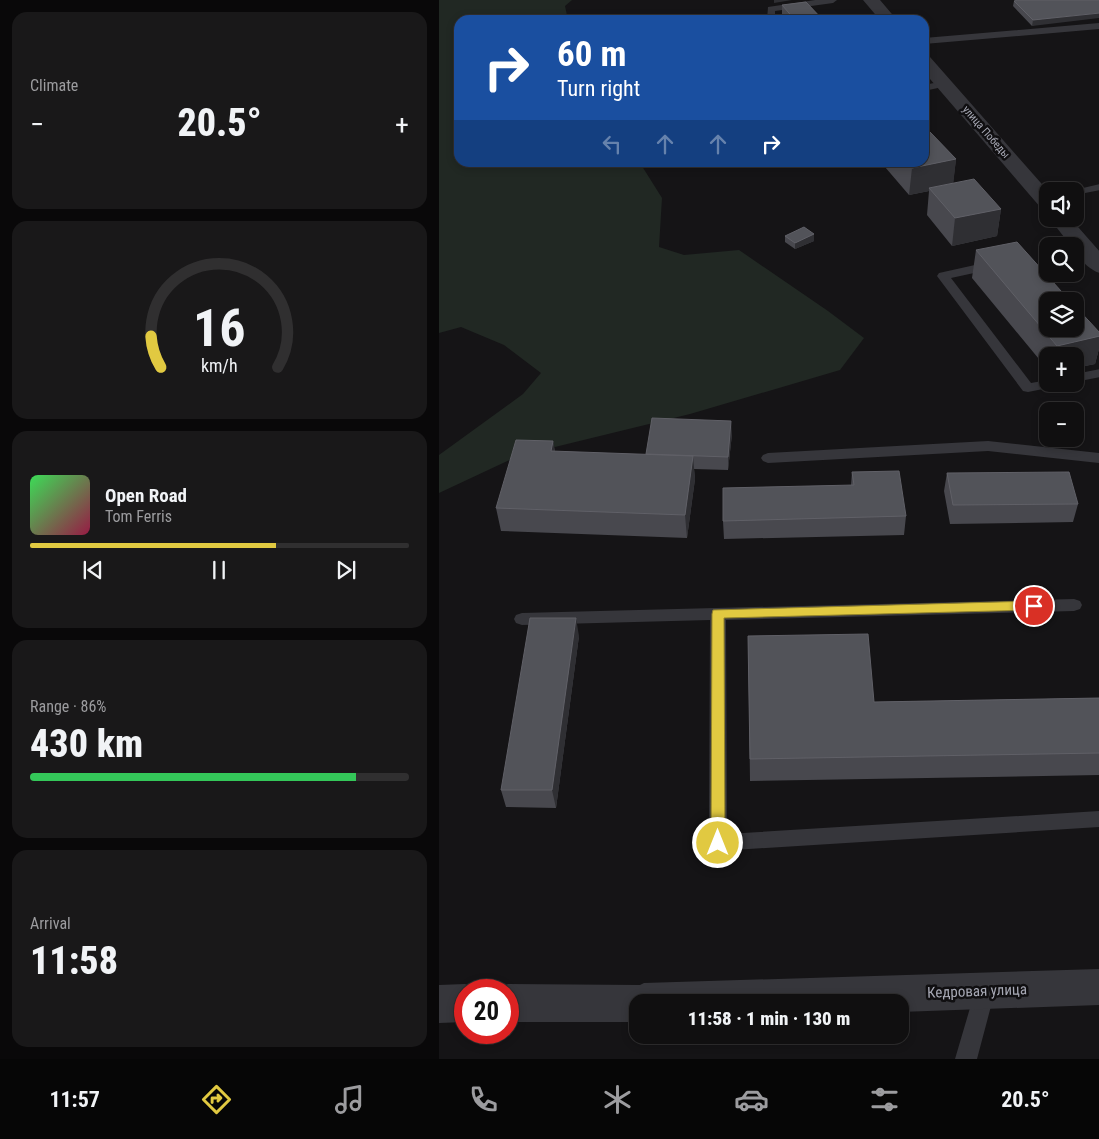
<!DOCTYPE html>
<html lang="en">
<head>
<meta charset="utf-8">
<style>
  :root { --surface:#100f10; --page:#191819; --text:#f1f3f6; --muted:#9c9c9f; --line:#302f30; --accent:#e1c941 }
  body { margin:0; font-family:"Roboto Condensed",sans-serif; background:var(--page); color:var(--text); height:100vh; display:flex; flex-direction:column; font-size:19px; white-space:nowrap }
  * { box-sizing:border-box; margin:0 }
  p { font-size:16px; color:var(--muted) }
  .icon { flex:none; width:28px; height:28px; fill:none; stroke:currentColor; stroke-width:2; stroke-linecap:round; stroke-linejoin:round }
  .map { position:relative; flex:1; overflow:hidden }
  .sheet { display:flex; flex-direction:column; gap:12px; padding:12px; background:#090809; width:439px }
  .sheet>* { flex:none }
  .hud { position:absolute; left:15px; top:15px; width:475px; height:152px; border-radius:15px; box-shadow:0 2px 8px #0003,0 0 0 1px var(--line); background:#1a4fa0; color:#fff; overflow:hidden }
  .tools { position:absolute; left:600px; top:182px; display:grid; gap:10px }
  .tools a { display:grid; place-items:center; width:45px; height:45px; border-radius:10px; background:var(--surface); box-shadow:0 2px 8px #0003,0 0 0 1px var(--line); font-size:25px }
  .speed { position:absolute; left:15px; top:979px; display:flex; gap:10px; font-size:25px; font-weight:700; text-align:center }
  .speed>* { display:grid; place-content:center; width:65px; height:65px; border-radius:50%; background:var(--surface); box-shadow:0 2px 8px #0003,0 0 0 1px var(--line); line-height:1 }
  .speed .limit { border:8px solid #d22; background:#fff; color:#111 }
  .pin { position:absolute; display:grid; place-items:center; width:42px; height:42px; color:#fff; margin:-21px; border:2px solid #fff; border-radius:50%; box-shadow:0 1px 5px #0007 }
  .me { position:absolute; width:55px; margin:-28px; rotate:0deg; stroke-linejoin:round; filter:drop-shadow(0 0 4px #0008) }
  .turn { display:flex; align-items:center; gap:18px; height:105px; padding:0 20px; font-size:22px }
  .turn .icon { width:65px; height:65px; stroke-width:2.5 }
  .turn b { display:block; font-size:35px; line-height:42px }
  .lanes { display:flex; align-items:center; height:48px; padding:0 20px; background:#0003; justify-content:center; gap:25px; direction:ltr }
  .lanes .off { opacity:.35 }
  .big { font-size:38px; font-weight:800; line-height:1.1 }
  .sheet .tile { flex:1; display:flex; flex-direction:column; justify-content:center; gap:8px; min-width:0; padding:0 18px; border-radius:15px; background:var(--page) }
  .sheet .dial { align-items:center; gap:0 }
  .dial svg { height:130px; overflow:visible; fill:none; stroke:var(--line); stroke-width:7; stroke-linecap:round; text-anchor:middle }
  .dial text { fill:var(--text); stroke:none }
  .song { display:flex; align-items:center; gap:15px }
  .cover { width:60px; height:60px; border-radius:8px; background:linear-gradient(135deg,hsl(130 70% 55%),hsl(340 70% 35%)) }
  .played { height:5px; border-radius:2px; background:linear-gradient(90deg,var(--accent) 65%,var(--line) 65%) }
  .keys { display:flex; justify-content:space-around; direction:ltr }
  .heat { display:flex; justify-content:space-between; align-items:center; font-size:28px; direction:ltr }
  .charge { height:8px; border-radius:4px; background:linear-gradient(90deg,#34c759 86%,var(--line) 0) }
  .trip { position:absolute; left:190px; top:994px; width:280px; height:50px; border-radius:15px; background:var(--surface); box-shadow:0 2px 8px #0003,0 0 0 1px var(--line); font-weight:800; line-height:50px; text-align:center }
  .dock { display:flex; height:80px; justify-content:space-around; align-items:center; background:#060606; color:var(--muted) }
  .dock .icon { width:35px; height:35px }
  .dock .selected { color:var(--accent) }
  .dock b { font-size:22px; color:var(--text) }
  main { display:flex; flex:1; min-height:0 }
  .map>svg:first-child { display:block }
  .green { fill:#212823 }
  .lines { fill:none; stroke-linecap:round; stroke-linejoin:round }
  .service { fill:#36363b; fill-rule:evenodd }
  .minor { fill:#36363b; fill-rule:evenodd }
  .tertiary { fill:#36363b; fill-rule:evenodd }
  .wall { fill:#48484e }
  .shaded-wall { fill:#2f2f33 }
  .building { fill:#525359; stroke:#606067 }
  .route { fill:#e1c941; stroke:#92832a }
  .labels { text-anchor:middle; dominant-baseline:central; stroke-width:5; stroke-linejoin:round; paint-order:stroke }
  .far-street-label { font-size:11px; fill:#a7a9b5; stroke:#100f11 }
  .near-street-label { font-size:15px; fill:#a7a9b5; stroke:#100f11 }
</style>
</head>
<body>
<main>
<section class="sheet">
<div class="tile"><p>Climate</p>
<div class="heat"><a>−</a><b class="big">20.5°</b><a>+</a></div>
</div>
<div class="tile dial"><svg viewBox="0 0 100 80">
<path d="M14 69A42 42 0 1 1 86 69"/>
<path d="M14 69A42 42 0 0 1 8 50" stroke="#e1c941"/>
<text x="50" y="56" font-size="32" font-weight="700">16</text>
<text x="50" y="72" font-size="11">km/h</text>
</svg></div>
<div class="tile">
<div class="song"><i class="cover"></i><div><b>Open Road</b><p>Tom Ferris</p></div></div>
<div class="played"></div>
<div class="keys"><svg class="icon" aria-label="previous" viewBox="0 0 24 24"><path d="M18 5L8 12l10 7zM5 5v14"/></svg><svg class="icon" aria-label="pause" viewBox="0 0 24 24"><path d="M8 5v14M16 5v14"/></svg><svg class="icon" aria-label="next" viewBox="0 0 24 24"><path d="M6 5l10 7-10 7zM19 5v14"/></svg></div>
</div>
<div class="tile"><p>Range · 86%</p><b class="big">430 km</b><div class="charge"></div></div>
<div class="tile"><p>Arrival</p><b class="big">11:58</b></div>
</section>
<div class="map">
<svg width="661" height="1059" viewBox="0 0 661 1059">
  <rect width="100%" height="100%" fill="#151416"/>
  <path class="green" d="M0,0H133L126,6L129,20H20V162L201,163L223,198L220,247L245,255L300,250L389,311L425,338L401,370L251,414L79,456L0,493V455L84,394L102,373L65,345L22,327L0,333Z"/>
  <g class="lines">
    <path class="service" d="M376,0H398L394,3L336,11V20H328L329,7Z
      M661,23V29L485,44V38Z
      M505,81L510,84L508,86L485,91V85Z
      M661,184V190L636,195V191H631Z
      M554,261L560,265L558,268L512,278L592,383L609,380V384H615L614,387L589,392L584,391L498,276L500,273Z
      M661,369V377L636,382V374Z
      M549,441L661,453V463L549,451L329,463L324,461L322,458L324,455L329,453Z
      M635,599L641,601L643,605L641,609L635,611L287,620L288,834L661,811V827L279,851L272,849L270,843L271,620L83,625L77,623L75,619L77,615L83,613Z
      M546,981L553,984L556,991L538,1059H516L536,991L539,984Z"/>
    <path class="minor" d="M661,969V1005L461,1012V1002H199V1022H69V990H55L69,984L201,985L205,983Z
      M26,984L40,990H26V1022L0,1023V985Z"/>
    <path class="tertiary" d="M424,0H441L458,20H441Z
      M485,56L491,57L609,191V210L602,208L485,72Z
      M611,219H632L661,252V273C651,271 636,256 636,246H632Z"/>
  </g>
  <path class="wall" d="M661,0L593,26L574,6L575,1Z
    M343,5L384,20H347L343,16Z
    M517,159L514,183L562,209L558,236L513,246L488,215L490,191L470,195L446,167V162H485Z
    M375,234V241L356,249L346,242V236Z
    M537,250L661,333V345L656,364L636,368V356H609V370L533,278Z
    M293,434L289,470L255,469L256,479L248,538L62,531L57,508L114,441L116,452L207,455V454Z
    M413,472L467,516L465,535L285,539L284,521L412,485Z
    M508,473L639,504L634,522L511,524L505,491Z
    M140,636L117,808L67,807L62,790Z
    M309,636L435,702L661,698V775L311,781Z"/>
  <path class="shaded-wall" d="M335,0H353L335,3Z
    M661,13V18L593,26L594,20Z
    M517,159L514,186L490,188V191L470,195L473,168Z
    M562,209L558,236L513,246L516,218Z
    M375,234V241L356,249V243Z
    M661,336V345L656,364L636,368V356H616L618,346Z
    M292,421L293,434L289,470V457Z
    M114,441L118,464L112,451Z
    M254,456L256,479L248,538L246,515Z
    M137,618L140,636L117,808L113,790Z"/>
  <path class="building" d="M579,0H661V13L594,20L575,1Z
    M367,2L384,20H356L343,5Z
    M491,132L517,159L473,168L468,162H485V133Z
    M535,179L562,209L516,218L490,188Z
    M365,227L375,234L356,243L346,236Z
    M578,242L631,301H609V329H636V306L661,333V336L618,346L537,250Z
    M213,418L292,421L289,457L207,454Z
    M77,440L114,441L112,451L254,456L246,515L57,508Z
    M460,471L467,516L284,521V488L415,485L413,472Z
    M630,472L639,504L514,505L508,473Z
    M91,618H137L113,790H62Z
    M429,634L435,702L661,698V753L311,759L309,636Z"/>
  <path class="route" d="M595,601L600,602L601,606L600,609L595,610L285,618L286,843L284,847L279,849L274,847L272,843L273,614L274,610Z"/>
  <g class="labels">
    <g class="far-street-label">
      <text transform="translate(547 132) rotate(49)">улица Победы</text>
    </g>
    <g class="near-street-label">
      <text transform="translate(538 991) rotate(-2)">Кедровая улица</text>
    </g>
  </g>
</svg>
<div class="tools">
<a><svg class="icon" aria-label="sound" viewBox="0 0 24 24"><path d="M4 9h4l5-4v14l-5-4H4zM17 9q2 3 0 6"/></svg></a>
<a><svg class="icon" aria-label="search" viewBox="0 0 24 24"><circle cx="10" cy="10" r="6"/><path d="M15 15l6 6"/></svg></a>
<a><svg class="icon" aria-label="layers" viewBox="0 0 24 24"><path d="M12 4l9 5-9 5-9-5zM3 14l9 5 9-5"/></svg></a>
<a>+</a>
<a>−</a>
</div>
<div class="speed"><div class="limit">20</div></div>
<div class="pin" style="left:595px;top:606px;background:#d93025"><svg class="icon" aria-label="arrive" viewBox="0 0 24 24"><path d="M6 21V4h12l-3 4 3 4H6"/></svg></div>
<svg class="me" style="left:279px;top:843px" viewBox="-20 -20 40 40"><circle r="17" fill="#e1c941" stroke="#fff" stroke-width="3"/><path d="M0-11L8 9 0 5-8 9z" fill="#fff"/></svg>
<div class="trip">11:58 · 1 min · 130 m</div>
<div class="hud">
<div class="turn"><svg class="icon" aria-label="right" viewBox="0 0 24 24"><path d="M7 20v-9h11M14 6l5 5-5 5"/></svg><div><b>60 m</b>Turn right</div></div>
<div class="lanes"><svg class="icon off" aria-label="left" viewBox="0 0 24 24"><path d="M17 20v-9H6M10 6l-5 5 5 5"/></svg><svg class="icon off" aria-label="ahead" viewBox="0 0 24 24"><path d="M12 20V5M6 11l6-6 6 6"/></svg><svg class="icon off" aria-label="ahead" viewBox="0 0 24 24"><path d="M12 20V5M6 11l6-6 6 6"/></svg><svg class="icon" aria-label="right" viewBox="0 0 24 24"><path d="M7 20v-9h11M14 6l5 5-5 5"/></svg></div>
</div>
</div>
</main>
<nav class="dock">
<b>11:57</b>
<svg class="icon selected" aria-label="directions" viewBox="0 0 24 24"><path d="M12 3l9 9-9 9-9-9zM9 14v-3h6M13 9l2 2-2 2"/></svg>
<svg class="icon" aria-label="music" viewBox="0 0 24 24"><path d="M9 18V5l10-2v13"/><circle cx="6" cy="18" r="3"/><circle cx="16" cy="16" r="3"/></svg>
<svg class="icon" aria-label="phone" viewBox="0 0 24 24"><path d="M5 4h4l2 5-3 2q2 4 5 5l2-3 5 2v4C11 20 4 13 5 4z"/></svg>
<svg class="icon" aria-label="climate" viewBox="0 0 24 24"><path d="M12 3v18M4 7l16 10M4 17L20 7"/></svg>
<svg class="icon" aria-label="car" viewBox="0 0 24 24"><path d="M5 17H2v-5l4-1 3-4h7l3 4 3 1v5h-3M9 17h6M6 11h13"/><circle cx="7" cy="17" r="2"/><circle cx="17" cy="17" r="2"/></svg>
<svg class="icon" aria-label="filters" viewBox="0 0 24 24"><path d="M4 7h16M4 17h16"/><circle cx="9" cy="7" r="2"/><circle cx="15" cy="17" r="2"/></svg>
<b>20.5°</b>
</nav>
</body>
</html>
